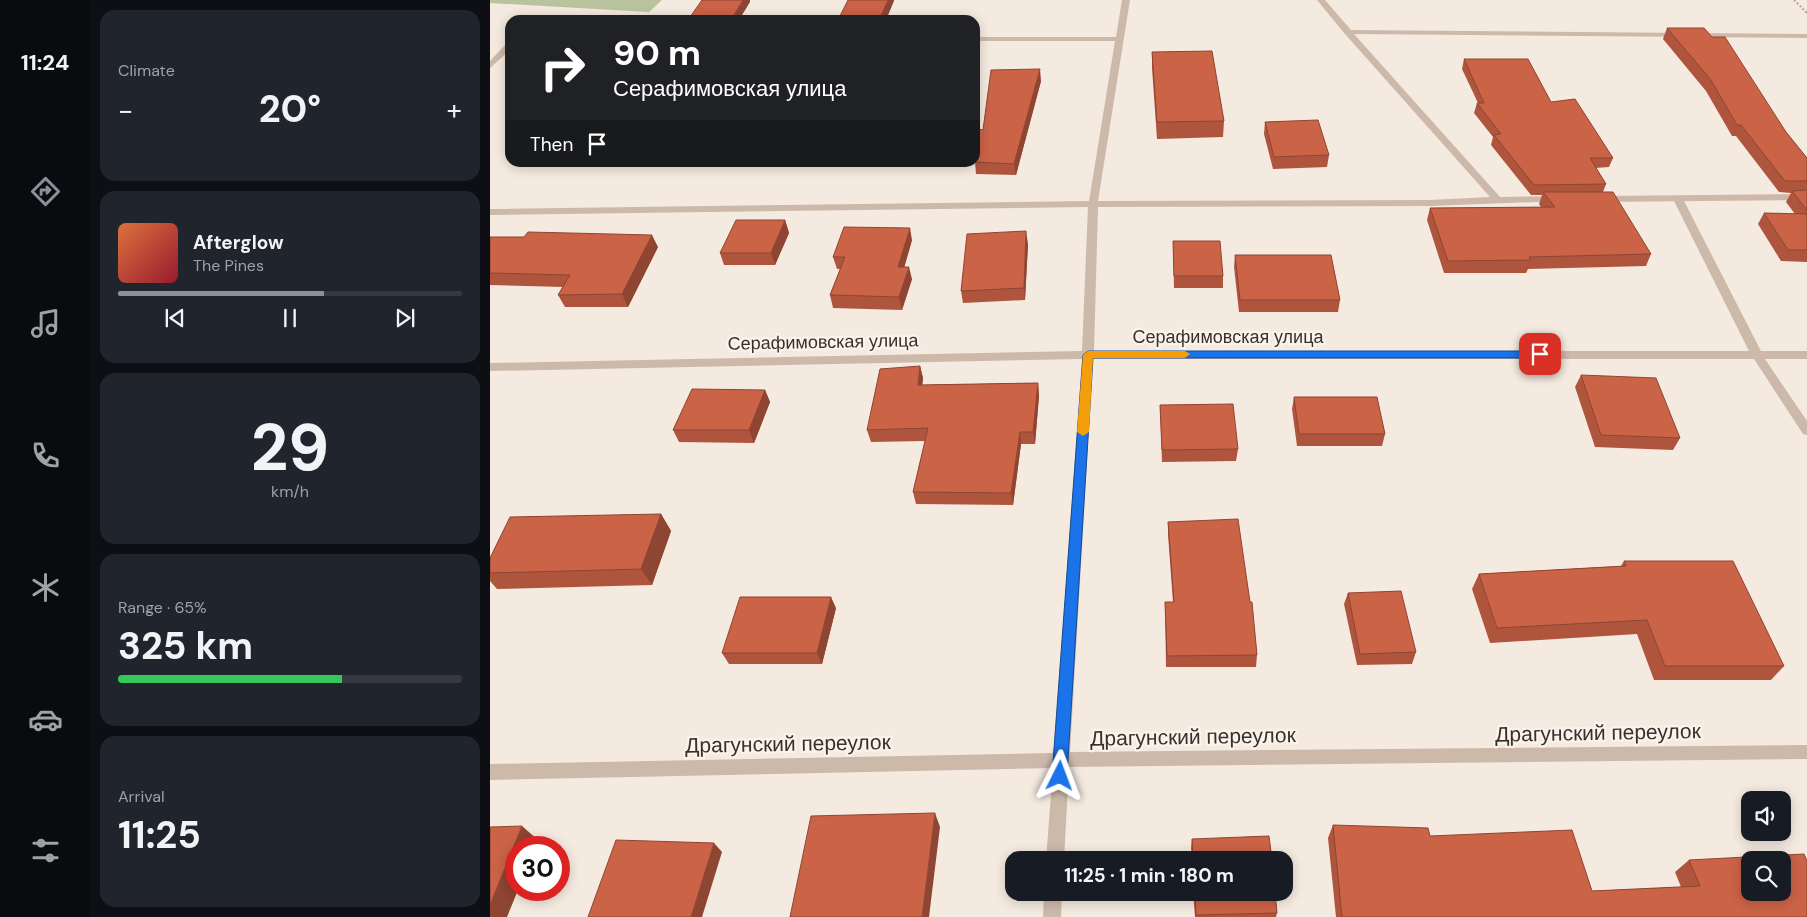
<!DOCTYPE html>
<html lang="en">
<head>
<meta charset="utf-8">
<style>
  :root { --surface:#171b24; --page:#20242c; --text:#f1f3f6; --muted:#9ea1a6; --line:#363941; --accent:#8c9099 }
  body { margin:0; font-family:"DM Sans",sans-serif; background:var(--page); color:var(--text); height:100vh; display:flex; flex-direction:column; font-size:19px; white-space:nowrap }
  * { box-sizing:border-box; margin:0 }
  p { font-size:16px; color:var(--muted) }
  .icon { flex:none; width:28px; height:28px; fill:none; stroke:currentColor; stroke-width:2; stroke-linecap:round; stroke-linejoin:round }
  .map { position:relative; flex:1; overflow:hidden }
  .details { display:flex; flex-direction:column; gap:10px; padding:10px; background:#0d0f14; width:400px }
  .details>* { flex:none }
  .banner { position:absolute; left:15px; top:15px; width:475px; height:152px; border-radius:15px; box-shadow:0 2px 12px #0003; background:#202124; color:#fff; overflow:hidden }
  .fabs { position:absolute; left:1251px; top:791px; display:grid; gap:10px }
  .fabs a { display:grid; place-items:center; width:50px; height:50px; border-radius:10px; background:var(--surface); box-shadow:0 2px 12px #0003; font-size:25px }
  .speed { position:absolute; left:15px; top:836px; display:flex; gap:10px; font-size:25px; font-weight:700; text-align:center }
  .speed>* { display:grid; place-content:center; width:65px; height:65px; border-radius:50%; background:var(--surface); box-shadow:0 2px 12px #0003; line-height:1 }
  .speed .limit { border:8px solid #d22; background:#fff; color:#111 }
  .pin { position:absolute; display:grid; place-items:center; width:42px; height:42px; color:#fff; margin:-21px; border-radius:10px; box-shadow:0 2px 8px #0006 }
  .me { position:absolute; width:55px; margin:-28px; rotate:3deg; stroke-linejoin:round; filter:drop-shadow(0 0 4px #0008) }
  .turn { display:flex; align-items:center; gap:18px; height:105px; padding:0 25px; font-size:22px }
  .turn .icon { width:65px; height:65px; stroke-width:2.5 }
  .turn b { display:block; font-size:35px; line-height:42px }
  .then { display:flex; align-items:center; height:48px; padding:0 25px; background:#0003; gap:10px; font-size:19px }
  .big { font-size:38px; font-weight:700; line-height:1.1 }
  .details .card { flex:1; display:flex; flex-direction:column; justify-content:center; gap:8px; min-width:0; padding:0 18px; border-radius:15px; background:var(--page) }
  .details .dial { align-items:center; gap:0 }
  .dial b { font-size:65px; line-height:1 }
  .song { display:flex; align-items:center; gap:15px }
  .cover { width:60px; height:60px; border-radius:8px; background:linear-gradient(135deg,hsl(20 70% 55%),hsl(350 70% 35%)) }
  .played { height:5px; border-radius:2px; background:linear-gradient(90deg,var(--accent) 60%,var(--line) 60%) }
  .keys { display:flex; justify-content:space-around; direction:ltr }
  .heat { display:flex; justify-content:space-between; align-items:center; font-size:28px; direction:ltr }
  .charge { height:8px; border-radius:4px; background:linear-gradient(90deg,#34c759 65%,var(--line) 0) }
  .trip { position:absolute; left:515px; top:851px; width:288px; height:50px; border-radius:15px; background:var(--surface); box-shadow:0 2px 12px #0003; font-weight:700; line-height:50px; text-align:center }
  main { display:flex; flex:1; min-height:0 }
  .dock { display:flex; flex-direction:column; width:90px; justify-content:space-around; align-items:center; background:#090b0e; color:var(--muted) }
  .dock .icon { width:35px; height:35px }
  .dock .on { color:var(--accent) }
  .dock b { font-size:22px; color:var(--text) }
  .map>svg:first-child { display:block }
  .green { fill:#b9c49e }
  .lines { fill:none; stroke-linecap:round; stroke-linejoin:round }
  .path { stroke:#b9a394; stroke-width:2; stroke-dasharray:2 2; stroke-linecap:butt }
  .service { fill:#cdb9aa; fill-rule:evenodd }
  .minor { fill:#cdb9aa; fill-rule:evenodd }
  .wall { fill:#af553d }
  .shaded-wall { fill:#8e4532 }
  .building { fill:#cb6347; stroke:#8e4532; fill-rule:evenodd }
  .route { fill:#1a73e8; stroke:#114b97 }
  .slow { fill:#f59e0b }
  .labels { text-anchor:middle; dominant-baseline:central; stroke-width:4.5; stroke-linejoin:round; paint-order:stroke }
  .street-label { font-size:18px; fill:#3b2f2a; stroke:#fbf4ed }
  .near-street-label { font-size:21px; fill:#3b2f2a; stroke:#fbf4ed }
</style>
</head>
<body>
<main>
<nav class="dock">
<b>11:24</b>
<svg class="icon on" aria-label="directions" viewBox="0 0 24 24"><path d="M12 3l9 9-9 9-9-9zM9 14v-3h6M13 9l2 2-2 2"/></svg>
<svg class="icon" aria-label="music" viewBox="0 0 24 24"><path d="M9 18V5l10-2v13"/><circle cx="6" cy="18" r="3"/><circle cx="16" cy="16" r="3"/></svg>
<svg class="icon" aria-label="phone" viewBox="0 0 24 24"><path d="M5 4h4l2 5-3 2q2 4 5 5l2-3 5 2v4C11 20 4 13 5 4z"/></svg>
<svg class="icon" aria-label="climate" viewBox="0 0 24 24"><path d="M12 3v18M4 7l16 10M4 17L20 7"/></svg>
<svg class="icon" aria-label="car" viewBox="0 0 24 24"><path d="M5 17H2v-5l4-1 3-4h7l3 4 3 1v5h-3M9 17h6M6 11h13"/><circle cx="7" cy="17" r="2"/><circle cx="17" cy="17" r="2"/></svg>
<svg class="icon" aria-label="filters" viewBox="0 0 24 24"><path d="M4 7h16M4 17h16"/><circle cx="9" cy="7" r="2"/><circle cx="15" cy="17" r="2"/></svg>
</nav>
<section class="details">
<div class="card"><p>Climate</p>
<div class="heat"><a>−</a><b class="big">20°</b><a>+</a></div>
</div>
<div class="card">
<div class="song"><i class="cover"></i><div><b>Afterglow</b><p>The Pines</p></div></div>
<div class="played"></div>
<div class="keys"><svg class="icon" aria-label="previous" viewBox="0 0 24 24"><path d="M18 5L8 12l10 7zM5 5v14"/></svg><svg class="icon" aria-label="pause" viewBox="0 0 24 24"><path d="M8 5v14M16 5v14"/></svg><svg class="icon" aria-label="next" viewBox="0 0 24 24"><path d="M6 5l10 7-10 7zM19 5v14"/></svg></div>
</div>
<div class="card dial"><b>29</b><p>km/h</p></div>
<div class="card"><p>Range · 65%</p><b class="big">325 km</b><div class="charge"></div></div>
<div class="card"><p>Arrival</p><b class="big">11:25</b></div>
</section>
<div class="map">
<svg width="1317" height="917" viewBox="0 0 1317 917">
  <rect width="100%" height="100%" fill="#f4eae0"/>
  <path class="green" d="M0,0H172L159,12L0,3Z"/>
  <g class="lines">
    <path class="path" d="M1304,0L1317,13"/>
    <path class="service" d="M827,0H835L861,30V34H855Z
      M1188,196L1193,199L1273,355L1271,358L1267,359L1261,355L1183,199Z"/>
    <path class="minor" d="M632,0H640L608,201L940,200L1000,197L855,34L854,32L858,30L1317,34V38L864,34L1010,197L1068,196L1073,199L1071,201L940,206L608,207L604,351H1317V359H1275L1317,421V435L1313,434L1264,359H603L580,752L1317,745V759L579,767L574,860H556L563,768L0,780V764L564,753L592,359L0,371V363L592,351L598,207L0,215V209L599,201L625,41H485V37H626Z
      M17,43H20V50L0,68V61Z
      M1317,194V200L1110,202L1105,199L1110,196Z
      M554,892H572L571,917H553Z"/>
  </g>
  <path class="wall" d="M1177,28L1296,132L1317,158V262L1291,261L1268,224L1274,213L1305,214L1296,202L1301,193L1289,192L1246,136H1242L1216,91L1173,39Z
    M662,52L734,121L733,137L667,139L662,68Z
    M974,59L1061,102L1123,158L1119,167L1105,168L1116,184L1113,192L1161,254L1156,266L1038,269L1036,273H954L937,220L940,208L1051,207L1049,204L1052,195H1041L1001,145L1003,137L984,113L987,103H988L972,69Z
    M551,81L526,175L486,174L485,162L493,130Z
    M775,122L839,155L837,167L783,169L774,134Z
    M295,220L299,233L285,265H234L230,253Z
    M0,237L168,247L138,307H75L68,295L73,287L0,285Z
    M422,240L414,267L422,279L412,310L343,308L340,295L350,269H347L343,257Z
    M683,241L733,276V288H684Z
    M538,244L535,300L473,303L471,291Z
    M745,255L850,300L848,312H749L744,267Z
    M430,366L433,378L432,385L548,383L549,396L545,444H531L523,505L426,504L423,492L435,441L381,442L377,430Z
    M1091,375L1190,438L1183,450L1105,447L1085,387Z
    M275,390L280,402L264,443L189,442L183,430Z
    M804,397L895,434L892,446H807L802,409Z
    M670,405L748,449L746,461L672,462Z
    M171,514L181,531L162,585L7,589L0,581V558Z
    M678,522L767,655L766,667H676L675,602H683L678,534Z
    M1134,561L1294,666L1281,680H1164L1147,634L1000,643L982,589L989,574L1131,566Z
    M858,593L926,652L922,664L867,665L854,604Z
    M346,608L332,664H239L232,653Z
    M843,825L940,836L1102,891L1191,887L1185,872L1199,860L1317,917H846L838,838Z
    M702,839L782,860H702L701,848Z
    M703,892H785L787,913L786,917H705Z"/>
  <path class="shaded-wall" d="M253,0H260V2L249,20H241Z
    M398,0H404V1L396,20H389Z
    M550,69L551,81L526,175L524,164Z
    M295,220L299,233L285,265L281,253Z
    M420,228L422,240L411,279L408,267Z
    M536,231L538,244L535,300L534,288Z
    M162,235L168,247L138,307L132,294Z
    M419,267L422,279L412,310L409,297Z
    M430,366L433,378L431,397L428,385Z
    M548,383L549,396L545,444L543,432Z
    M275,390L280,402L264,443L259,430Z
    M530,432L531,444L523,505L521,493Z
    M171,514L181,531L162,585L151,569Z
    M341,597L346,608L332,664L327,653Z
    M445,813L450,827L439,917H432Z
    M32,826L48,840L45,848H26V890H28L17,917H0V905Z
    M224,843L232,852L212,917H201Z"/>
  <path class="building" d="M212,0H253L241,20H198Z
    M358,0H398L389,20H348Z
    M1177,28H1214L1222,37H1235L1296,132L1317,158V181H1295L1251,125H1247L1221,80Z
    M722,51L734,121L667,122L662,52Z
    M974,59H1038L1061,102L1085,99L1123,158H1100L1116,184L1044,185L1004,135L1011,134L987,103H994Z
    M550,69L524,164L485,162L488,129L493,130L501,70Z
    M828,120L839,155L784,157L775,122Z
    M1317,190V210L1302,191Z
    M1053,192H1123L1161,254L1039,257L1041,260L958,261L940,208L1065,207Z
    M1274,213L1317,214V250H1298Z
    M246,220H295L281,253H230Z
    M354,227L420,228L408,267H419L409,297L340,295L355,257H343Z
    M536,231L534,288L471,291L477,234Z
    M38,232L162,235L132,294L68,295L80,275L0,273V237H34Z
    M683,241H730L733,276H684Z
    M745,255H841L850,300H750Z
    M430,366L428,385L548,383L543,432H530L521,493L423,492L438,428L377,430L390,369Z
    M1091,375L1166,378L1190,438L1111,435Z
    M202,389L275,390L259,430H183Z
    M804,397H887L895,434H809Z
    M743,404L748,449L672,450L670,405Z
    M171,514L151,569L0,573V558L20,517Z
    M748,519L760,602H762L767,655L677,656L675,602H684L678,522Z
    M1134,561H1243L1294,666H1175L1157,620L1007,628L989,574L1136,566Z
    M911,591L926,652L870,654L858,593Z
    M250,597H341L327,653H232Z
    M445,813L432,917H300L321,816Z
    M843,825L938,828L940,836L1082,830L1102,891L1210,886L1199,860L1314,854L1317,861V917H852ZM1260,860H1292V892H1260Z
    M32,826L0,905V827Z
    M779,836L782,860H703L702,839Z
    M126,840L224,843L201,917H98Z
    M705,892H785L787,913L706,915Z"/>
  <path class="route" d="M598,351H1050L1055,354L1050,358H603L577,776L575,781L570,783L565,781L562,776L593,355Z"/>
  <path class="slow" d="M598,351H695L700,354L695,358H603L599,432L593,436L587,432L593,355Z"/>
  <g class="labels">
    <g class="street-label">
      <text x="738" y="337">Серафимовская улица</text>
      <text transform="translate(333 342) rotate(-1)">Серафимовская улица</text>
    </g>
    <g class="near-street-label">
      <text transform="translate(1108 733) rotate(-1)">Драгунский переулок</text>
      <text transform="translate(703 737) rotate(-1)">Драгунский переулок</text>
      <text transform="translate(298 744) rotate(-1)">Драгунский переулок</text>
    </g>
  </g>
</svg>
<div class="fabs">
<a><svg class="icon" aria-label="sound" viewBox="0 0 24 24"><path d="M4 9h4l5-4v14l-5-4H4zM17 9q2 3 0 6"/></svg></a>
<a><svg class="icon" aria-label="search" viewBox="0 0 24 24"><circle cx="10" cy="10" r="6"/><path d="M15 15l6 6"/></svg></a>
</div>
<div class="speed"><div class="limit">30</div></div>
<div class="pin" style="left:1050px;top:354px;background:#d93025"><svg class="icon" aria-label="arrive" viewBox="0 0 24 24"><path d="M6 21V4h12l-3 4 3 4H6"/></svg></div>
<svg class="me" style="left:570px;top:776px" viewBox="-20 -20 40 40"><path d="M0-17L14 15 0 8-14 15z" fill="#1a73e8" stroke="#fff" stroke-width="4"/></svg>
<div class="trip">11:25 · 1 min · 180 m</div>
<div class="banner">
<div class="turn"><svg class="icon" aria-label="right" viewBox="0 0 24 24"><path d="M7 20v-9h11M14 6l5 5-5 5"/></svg><div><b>90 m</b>Серафимовская улица</div></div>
<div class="then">Then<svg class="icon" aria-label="arrive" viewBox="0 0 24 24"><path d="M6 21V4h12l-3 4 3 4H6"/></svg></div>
</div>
</div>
</main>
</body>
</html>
